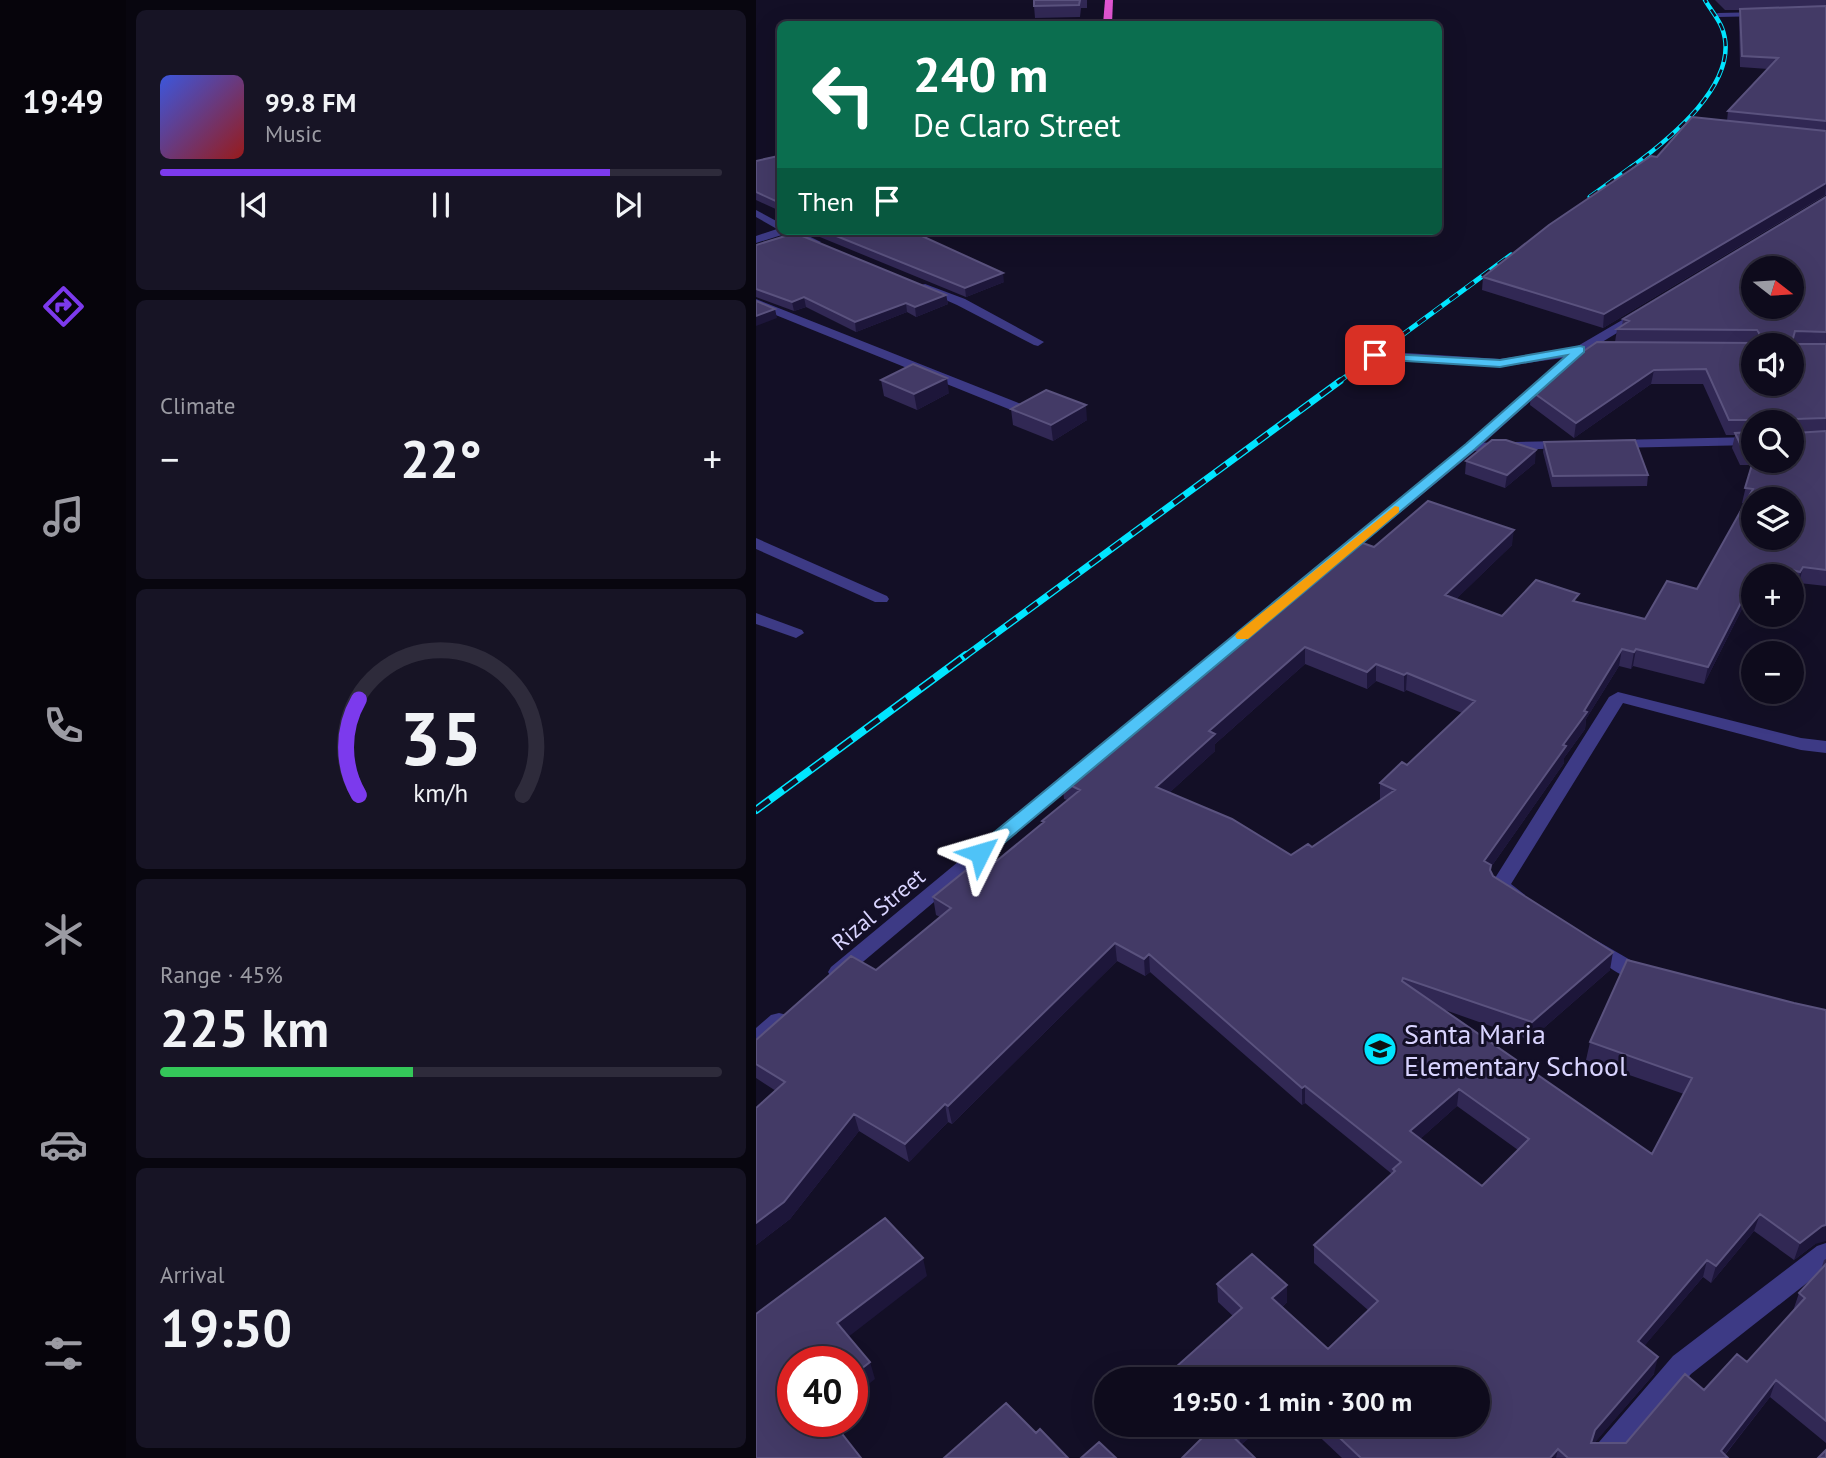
<!DOCTYPE html>
<html lang="en">
<head>
<meta charset="utf-8">
<style>
  :root { --surface:#0e0b1c; --page:#171425; --text:#f1f3f6; --muted:#9b9ba3; --line:#2e2b3b; --accent:#7c3aed }
  body { margin:0; font-family:"PT Sans",sans-serif; background:var(--page); color:var(--text); height:100vh; display:flex; flex-direction:column; font-size:26px; white-space:nowrap }
  * { box-sizing:border-box; margin:0 }
  p { font-size:23px; color:var(--muted) }
  .icon { flex:none; width:38px; height:38px; fill:none; stroke:currentColor; stroke-width:2; stroke-linecap:round; stroke-linejoin:round }
  .map { position:relative; flex:1; overflow:hidden }
  .drawer { display:flex; flex-direction:column; gap:10px; padding:10px; background:#08060f; width:630px }
  .drawer>* { flex:none }
  .banner { position:absolute; left:21px; top:21px; width:665px; height:214px; border-radius:10px; box-shadow:0 7px 28px #0002,0 0 0 2px var(--line); background:#0b6e4f; color:#fff; overflow:hidden }
  .needle { width:46px; rotate:107deg }
  .tools { position:absolute; left:985px; top:256px; display:grid; gap:14px }
  .tools a { display:grid; place-items:center; width:63px; height:63px; border-radius:50%; background:var(--surface); box-shadow:0 7px 28px #0002,0 0 0 2px var(--line); font-size:35px }
  .speed { position:absolute; left:21px; top:1346px; display:flex; gap:14px; font-size:35px; font-weight:700; text-align:center }
  .speed>* { display:grid; place-content:center; width:91px; height:91px; border-radius:50%; background:var(--surface); box-shadow:0 7px 28px #0002,0 0 0 2px var(--line); line-height:1 }
  .speed .limit { border:10px solid #d22; background:#fff; color:#111 }
  .pin { position:absolute; display:grid; place-items:center; width:60px; height:60px; color:#fff; margin:-30px; border-radius:14px; box-shadow:0 4px 10px #0006 }
  .me { position:absolute; width:77px; margin:-38px; rotate:50deg; stroke-linejoin:round; filter:drop-shadow(0 0 5px #0008) }
  .turn { display:flex; align-items:center; gap:24px; height:147px; padding:0 21px; font-size:32px }
  .turn .icon { width:91px; height:91px; stroke-width:2.5 }
  .turn b { display:block; font-size:49px; line-height:60px }
  .then { display:flex; align-items:center; height:66px; padding:0 21px; background:#0003; gap:14px; font-size:26px }
  .big { font-size:52px; font-weight:700; line-height:1.1 }
  .drawer .card { flex:1; display:flex; flex-direction:column; justify-content:center; gap:10px; min-width:0; padding:0 24px; border-radius:10px; background:var(--page) }
  .drawer .dial { align-items:center; gap:0 }
  .dial svg { height:182px; overflow:visible; fill:none; stroke:var(--line); stroke-width:7; stroke-linecap:round; text-anchor:middle }
  .dial text { fill:var(--text); stroke:none }
  .song { display:flex; align-items:center; gap:21px }
  .cover { width:84px; height:84px; border-radius:10px; background:linear-gradient(135deg,hsl(230 70% 55%),hsl(0 70% 35%)) }
  .played { height:7px; border-radius:4px; background:linear-gradient(90deg,var(--accent) 80%,var(--line) 80%) }
  .keys { display:flex; justify-content:space-around; direction:ltr }
  .heat { display:flex; justify-content:space-between; align-items:center; font-size:38px; direction:ltr }
  .charge { height:10px; border-radius:5px; background:linear-gradient(90deg,#34c759 45%,var(--line) 0) }
  .trip { position:absolute; left:338px; top:1367px; width:396px; height:70px; border-radius:35px; background:var(--surface); box-shadow:0 7px 28px #0002,0 0 0 2px var(--line); font-weight:700; line-height:70px; text-align:center }
  main { display:flex; flex:1; min-height:0 }
  .dock { display:flex; flex-direction:column; width:126px; justify-content:space-around; align-items:center; background:#06040b; color:var(--muted) }
  .dock .icon { width:49px; height:49px }
  .dock .active { color:var(--accent) }
  .dock b { font-size:32px; color:var(--text) }
  .map>svg:first-child { display:block }
  .lines { fill:none; stroke-linecap:round; stroke-linejoin:round }
  .minor { fill:#3d3a85; fill-rule:evenodd }
  .tertiary { fill:#3d3a85; fill-rule:evenodd }
  .trunk { fill:#e055d1; fill-rule:evenodd }
  .rail-far3-casing { stroke:#00e5ff; stroke-width:4.5 }
  .rail-far2-casing { stroke:#00e5ff; stroke-width:5 }
  .rail-far1-casing { stroke:#00e5ff; stroke-width:7 }
  .rail-casing { stroke:#00e5ff; stroke-width:8 }
  .rail-far3 { stroke:#130f26; stroke-width:2.5; stroke-dasharray:8; stroke-linecap:butt }
  .rail-far2 { stroke:#130f26; stroke-width:3.5; stroke-dasharray:10; stroke-linecap:butt }
  .rail-far1 { stroke:#130f26; stroke-width:4.5; stroke-dasharray:13; stroke-linecap:butt }
  .rail { stroke:#130f26; stroke-width:5; stroke-dasharray:17; stroke-linecap:butt }
  .wall { fill:#312854; fill-rule:evenodd }
  .shaded-wall { fill:#1d163a }
  .building { fill:#433a66; stroke:#5a527e; stroke-width:2; fill-rule:evenodd }
  .route { fill:#4fc3f7; stroke:#337fa1; stroke-width:2 }
  .slow { fill:#f59e0b }
  .labels { text-anchor:middle; dominant-baseline:central; stroke-width:6; stroke-linejoin:round; paint-order:stroke }
  .street-label { font-size:23px; fill:#d9d4ff; stroke:#130f26 }
  .near-poi-label { font-size:28px; fill:#d9d4ff; stroke:#130f26; text-anchor:start }
</style>
</head>
<body>
<main>
<nav class="dock">
<b>19:49</b>
<svg class="icon active" aria-label="directions" viewBox="0 0 24 24"><path d="M12 3l9 9-9 9-9-9zM9 14v-3h6M13 9l2 2-2 2"/></svg>
<svg class="icon" aria-label="music" viewBox="0 0 24 24"><path d="M9 18V5l10-2v13"/><circle cx="6" cy="18" r="3"/><circle cx="16" cy="16" r="3"/></svg>
<svg class="icon" aria-label="phone" viewBox="0 0 24 24"><path d="M5 4h4l2 5-3 2q2 4 5 5l2-3 5 2v4C11 20 4 13 5 4z"/></svg>
<svg class="icon" aria-label="climate" viewBox="0 0 24 24"><path d="M12 3v18M4 7l16 10M4 17L20 7"/></svg>
<svg class="icon" aria-label="car" viewBox="0 0 24 24"><path d="M5 17H2v-5l4-1 3-4h7l3 4 3 1v5h-3M9 17h6M6 11h13"/><circle cx="7" cy="17" r="2"/><circle cx="17" cy="17" r="2"/></svg>
<svg class="icon" aria-label="filters" viewBox="0 0 24 24"><path d="M4 7h16M4 17h16"/><circle cx="9" cy="7" r="2"/><circle cx="15" cy="17" r="2"/></svg>
</nav>
<section class="drawer">
<div class="card">
<div class="song"><i class="cover"></i><div><b>99.8 FM</b><p>Music</p></div></div>
<div class="played"></div>
<div class="keys"><svg class="icon" aria-label="previous" viewBox="0 0 24 24"><path d="M18 5L8 12l10 7zM5 5v14"/></svg><svg class="icon" aria-label="pause" viewBox="0 0 24 24"><path d="M8 5v14M16 5v14"/></svg><svg class="icon" aria-label="next" viewBox="0 0 24 24"><path d="M6 5l10 7-10 7zM19 5v14"/></svg></div>
</div>
<div class="card"><p>Climate</p>
<div class="heat"><a>−</a><b class="big">22°</b><a>+</a></div>
</div>
<div class="card dial"><svg viewBox="0 0 100 80">
<path d="M14 69A42 42 0 1 1 86 69"/>
<path d="M14 69A42 42 0 0 1 14 27" stroke="#7c3aed"/>
<text x="50" y="56" font-size="32" font-weight="700">35</text>
<text x="50" y="72" font-size="11">km/h</text>
</svg></div>
<div class="card"><p>Range · 45%</p><b class="big">225 km</b><div class="charge"></div></div>
<div class="card"><p>Arrival</p><b class="big">19:50</b></div>
</section>
<div class="map">
<svg width="1070" height="1458" viewBox="0 0 1070 1458">
  <rect width="100%" height="100%" fill="#130f26"/>
  <g class="lines">
    <path class="minor" d="M1007,12L1010,16L962,17L958,15L962,13Z
      M0,210L24,223V231H42L65,242L59,245L29,234L0,243V236L21,229L0,217Z
      M169,284L209,299L288,342L282,346L278,345L201,305L165,289V285Z
      M0,299L270,406L272,409L265,413L260,412L0,307Z
      M837,346L841,347V353L744,367L619,359L613,355L619,351L744,359Z
      M998,437V445L858,448L851,444L858,440Z
      M809,441L816,445L814,448L715,451L708,447L715,443Z
      M0,538L131,596L133,599L131,602H119L0,549Z
      M0,613L46,630L48,633L40,638L0,624Z
      M862,692L1045,738L1070,741V753L1045,750L867,703L755,884L769,895L766,900H752L734,886L853,697Z
      M838,939L883,965L897,970L900,975L897,980C874,988 849,963 831,951L828,946L831,941Z
      M1070,1243V1268L935,1374L864,1458H833L837,1449L917,1356L1061,1246Z"/>
    <path class="tertiary" d="M885,309L889,310V316L828,353L720,450L588,559H578L575,556L578,553L710,444L820,347Z
      M324,764L333,770L330,774L89,977L82,980L75,977L72,972L75,967L318,766Z
      M23,1013L31,1015L34,1021C27,1032 12,1044 0,1048V1028L15,1015Z"/>
    <path class="trunk" d="M349,0H357L356,24H347Z"/>
    <defs>
      <path id="rail-far3" d="M874,168C911,141 987,82 966,28C962,18 954,9 949,0"/>
      <path id="rail-far2" d="M834,197L877,166
        M581,383L755,255"/>
      <path id="rail-far1" d="M208,657L584,381"/>
      <path id="rail" d="M0,810L210,655"/>
    </defs>
    <use href="#rail-far3" class="rail-far3-casing"/>
    <use href="#rail-far2" class="rail-far2-casing"/>
    <use href="#rail-far1" class="rail-far1-casing"/>
    <use href="#rail" class="rail-casing"/>
    <use href="#rail-far3" class="rail-far3"/>
    <use href="#rail-far2" class="rail-far2"/>
    <use href="#rail-far1" class="rail-far1"/>
    <use href="#rail" class="rail"/>
  </g>
  <path class="wall" d="M278,0H331V8H325L324,17L279,18L278,6Z
    M959,0H1070V195L847,328L726,290L727,277L901,157L971,121L972,111L1012,69L984,67L983,19L984,10H969Z
    M24,158V211L0,200V161Z
    M1070,197V586L1043,583L1041,589L1036,587V576H998V602L993,611L986,609L948,684L877,666L875,669L863,666L830,719L829,729L808,758V763L735,867L734,871L737,876L854,970L774,1040L689,1010L896,1154L928,1094L830,1060L834,1042L871,960L1059,1244L1038,1260L998,1231L955,1283L947,1277L888,1346L898,1374L838,1443H870L991,1362L1038,1311H1037L1043,1293L1065,1270L1068,1260L1070,1259V1443L1014,1397L969,1455L972,1458H586L550,1424H721V1379H421L420,1367L477,1316L462,1302L461,1284L531,1302L526,1307L572,1349L612,1310L558,1263V1245L636,1174L549,1103L546,1105L394,972L389,976L361,961L196,1124L192,1122L153,1162L103,1131L34,1219L0,1245V1108L20,1091L0,1078V1040L120,970L184,917L180,915L177,897L221,877L286,823V821L311,800L308,799L306,781L618,547L756,545L700,599L746,616L822,602L889,619L941,589L989,504L986,503L995,465H984L976,448L979,435H970L947,384H895L818,438L774,405L775,391L859,342L861,329L866,326L867,319ZM998,422H1036L998,460ZM549,664L611,689L620,681L648,692L650,690L706,713L651,765L624,783V800L556,847L535,855L413,793L459,751V744ZM701,1106L762,1150L726,1186L664,1139Z
    M59,231H155L248,282L210,297L59,235Z
    M0,245L190,295L192,304L160,317L151,312L100,332L50,307L38,311L0,297Z
    M125,380L193,393L161,410L128,396Z
    M255,409L331,420L297,441L257,425Z
    M788,442L892,475L891,486L796,487L787,452Z
    M710,461L779,463L749,488L709,474Z
    M460,1424H508L485,1445Z"/>
  <path class="shaded-wall" d="M1070,183L1069,195L847,328L848,314Z
    M247,273L248,282L210,297L209,288Z
    M190,295L192,304L160,317L159,307Z
    M48,297L50,307L38,311L36,302Z
    M150,303L151,312L100,332L99,322Z
    M19,309L21,318L0,326V316Z
    M898,370L895,384L818,438L820,423Z
    M191,378L193,393L161,410L158,394Z
    M330,405L331,420L297,441L295,425Z
    M780,450L779,463L749,488L751,475Z
    M758,530L756,545L688,611L689,595Z
    M1047,567L1043,583L1041,589L1044,572Z
    M990,593L986,609L948,684L952,667Z
    M998,593V602L993,611L996,595Z
    M549,647V664L459,744V751L401,804L400,787L453,731Z
    M866,649L863,666L830,719L829,729L808,758V763L735,867L733,883L728,861L807,745Z
    M880,649L877,666L875,669L878,652Z
    M620,664V681L611,689V672Z
    M651,673L650,690L648,692V675Z
    M359,943L361,961L196,1124L192,1106Z
    M857,952L854,970L774,1040L776,1022Z
    M393,954L394,972L389,976L388,959Z
    M549,1086V1103L546,1105V1088Z
    M703,1089L701,1106L653,1149L654,1131Z
    M189,1104L192,1122L153,1162L149,1144Z
    M98,1114L103,1131L34,1219L0,1245V1223Z
    M1004,1214L998,1231L955,1283L960,1266Z
    M1070,1225V1241L1059,1244L1038,1260L1044,1243L1066,1226Z
    M167,1258L171,1276L87,1341L81,1323Z
    M951,1260L947,1277L878,1358L882,1341Z
    M531,1285V1302L516,1316V1298Z
    M902,1357L898,1374L835,1447L832,1458L839,1430Z
    M114,1362L119,1379L96,1397V1376Z
    M1020,1380L1014,1397L966,1458L965,1451Z
    M489,1424H508L484,1446L483,1429Z
    M802,1449L800,1458H794Z"/>
  <path class="building" d="M278,0H324L323,5L278,6Z
    M1070,6V121L972,111L1022,58L986,56L984,9Z
    M936,117L1070,131V183L848,314L727,277L793,225L895,156L901,157Z
    M22,156L24,158V203L0,192V161Z
    M1070,197V332L1039,331L1036,342L1039,344H1070V418L1039,419L1037,422L1039,433L1070,431V570L1047,567L1044,572L1012,564L1006,576H998V593L996,595L990,593L952,667L880,649L878,652L866,649L828,711L831,712L807,745L810,746L728,861L735,865L734,870L737,876L857,952L776,1022L647,978L646,981L896,1154L936,1078L834,1042L871,960L1038,1003L1070,1010V1225L1066,1226L1044,1243L1004,1214L960,1266L951,1260L882,1341L902,1357L839,1430L835,1443H870L929,1374L948,1390L981,1354L991,1362L1049,1298L1043,1293L1070,1264V1421L1020,1380L965,1451L972,1458H812L802,1449L794,1458H605L569,1424H721V1379H432L420,1367L486,1308L461,1284L496,1254L531,1285L516,1298L572,1349L622,1301L558,1245L639,1171L637,1169L645,1162L549,1086L546,1088L393,954L388,959L359,943L192,1106L189,1104L149,1144L98,1114L28,1202L0,1223V1108L29,1082L0,1064V1040L95,956L120,970L195,908L177,897L209,871L221,877L288,822L286,821L324,790L306,781L598,540L618,547L672,501L758,530L689,595L746,616L780,580L823,594L817,601L889,619L911,581L941,589L997,489L989,488L998,458V460H1036V422H1003V420H973L950,369L898,370L820,423L775,391L794,374L841,342L1003,343V333L1001,330L861,329L873,321L867,319ZM998,268H1036V306H998ZM998,345H1036V383H998ZM998,499H1036V537H998ZM549,647L611,672L620,664L648,675L651,673L719,701L651,765L646,762L624,783L639,790L556,847L552,844L535,855L476,819L400,787L459,734L453,731ZM703,1089L773,1139L726,1186L654,1131Z
    M68,231H155L247,273L209,288Z
    M39,233L190,295L159,307L150,303L99,322L48,297L36,302L0,289V245Z
    M0,301L19,309L0,316Z
    M157,364L191,378L158,394L125,380Z
    M290,390L330,405L295,425L255,409Z
    M998,432V450H987L979,433Z
    M736,440H750L780,450L751,475L710,461Z
    M879,440L892,475L797,476L788,442Z
    M129,1218L167,1258L81,1323L114,1362L96,1376V1362H37V1421H76L105,1458H0V1314Z
    M250,1403L280,1433L284,1429L312,1458H188Z
    M460,1424H464L499,1458H426Z
    M478,1424H489L483,1429Z
    M343,1442L360,1458H325Z
    M1070,1450V1458H1062Z"/>
  <path class="route" d="M824,346L828,347V352L719,449L231,857H218L216,853L218,849L710,444L811,355L744,367L619,359L615,358V353L744,360Z"/>
  <path class="slow" d="M639,506L643,507V512L492,639H481L479,636L481,633Z"/>
  <defs>
    <symbol id="school-disc" viewBox="-11 -11 22 22"><circle r="9.5" fill="#00e5ff" stroke="#130f26"/><path d="M0-5L7-2L0 1L-7-2ZM-4 1L0 2.5L4 1V4Q0 6-4 4Z" fill="#111"/></symbol>
  </defs>
  <g fill-rule="evenodd">
    <use href="#school-disc" x="605" y="1030" width="38" height="38"/>
  </g>
  <g class="labels">
    <g class="street-label">
      <text transform="translate(122 909) rotate(-40)">Rizal Street</text>
    </g>
    <g class="near-poi-label">
      <text x="648" y="1033">Santa Maria<tspan x="648" dy="32">Elementary School</tspan></text>
    </g>
  </g>
</svg>
<div class="tools">
<a><svg class="needle" viewBox="-14 -14 28 28"><path d="M0-13l5 13h-10z" fill="#e53935"/><path d="M0 13l5-13h-10z" fill="#9b9ba3"/></svg></a>
<a><svg class="icon" aria-label="sound" viewBox="0 0 24 24"><path d="M4 9h4l5-4v14l-5-4H4zM17 9q2 3 0 6"/></svg></a>
<a><svg class="icon" aria-label="search" viewBox="0 0 24 24"><circle cx="10" cy="10" r="6"/><path d="M15 15l6 6"/></svg></a>
<a><svg class="icon" aria-label="layers" viewBox="0 0 24 24"><path d="M12 4l9 5-9 5-9-5zM3 14l9 5 9-5"/></svg></a>
<a>+</a>
<a>−</a>
</div>
<div class="speed"><div class="limit">40</div></div>
<div class="pin" style="left:619px;top:355px;background:#d93025"><svg class="icon" aria-label="arrive" viewBox="0 0 24 24"><path d="M6 21V4h12l-3 4 3 4H6"/></svg></div>
<svg class="me" style="left:224px;top:853px" viewBox="-20 -20 40 40"><path d="M0-17L14 15 0 8-14 15z" fill="#4fc3f7" stroke="#fff" stroke-width="4"/></svg>
<div class="trip">19:50 · 1 min · 300 m</div>
<div class="banner">
<div class="turn"><svg class="icon" aria-label="left" viewBox="0 0 24 24"><path d="M17 20v-9H6M10 6l-5 5 5 5"/></svg><div><b>240 m</b>De Claro Street</div></div>
<div class="then">Then<svg class="icon" aria-label="arrive" viewBox="0 0 24 24"><path d="M6 21V4h12l-3 4 3 4H6"/></svg></div>
</div>
</div>
</main>
</body>
</html>
